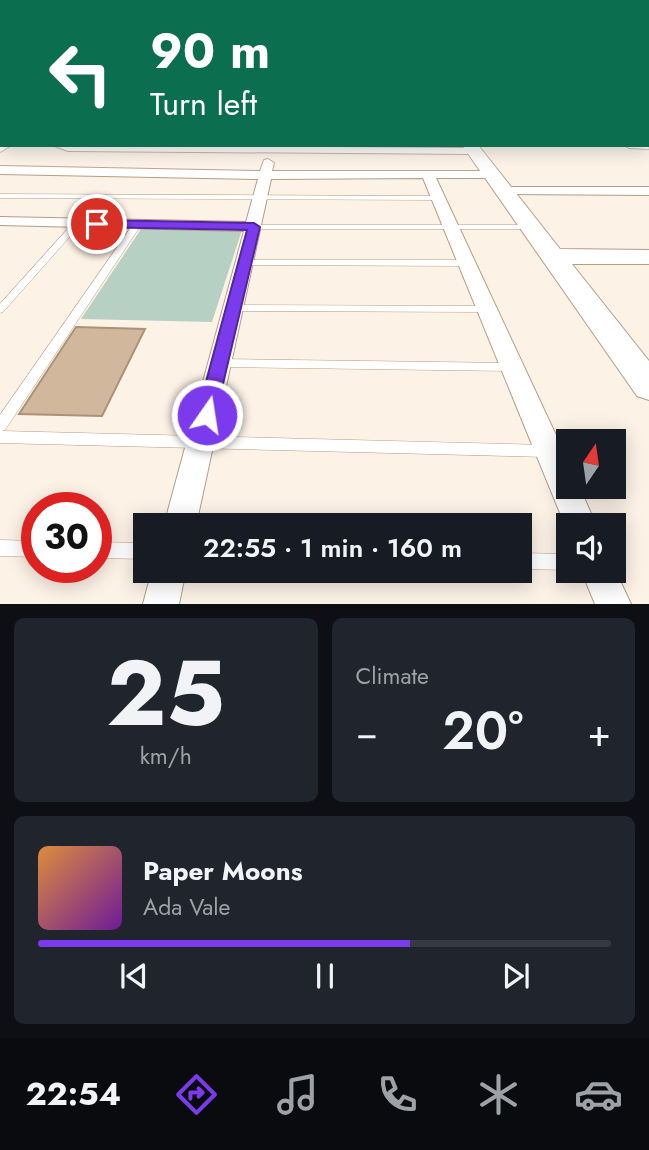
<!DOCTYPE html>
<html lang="en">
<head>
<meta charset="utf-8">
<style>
  :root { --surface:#171b24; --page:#20242c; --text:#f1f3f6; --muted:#9ea1a6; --line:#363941; --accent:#7c3aed }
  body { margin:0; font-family:Jost,sans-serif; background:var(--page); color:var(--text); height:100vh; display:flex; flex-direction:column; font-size:26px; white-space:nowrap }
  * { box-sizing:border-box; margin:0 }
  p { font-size:23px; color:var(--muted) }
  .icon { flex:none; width:38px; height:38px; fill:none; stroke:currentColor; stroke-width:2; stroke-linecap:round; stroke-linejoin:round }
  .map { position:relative; height:604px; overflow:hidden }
  .side { display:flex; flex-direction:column; gap:14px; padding:14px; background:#0d0f14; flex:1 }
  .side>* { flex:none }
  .top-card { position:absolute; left:0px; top:0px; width:649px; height:147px; box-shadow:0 4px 18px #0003; background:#0b6e4f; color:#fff; overflow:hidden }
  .needle { width:46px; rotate:13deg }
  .fabs { position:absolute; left:556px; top:429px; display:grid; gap:14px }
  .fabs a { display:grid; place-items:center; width:70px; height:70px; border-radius:0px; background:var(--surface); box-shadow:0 4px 18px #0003; font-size:35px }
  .speed { position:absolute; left:21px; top:492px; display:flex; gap:14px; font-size:35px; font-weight:700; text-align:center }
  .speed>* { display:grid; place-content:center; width:91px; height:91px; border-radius:50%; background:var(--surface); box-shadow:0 4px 18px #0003; line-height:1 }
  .speed .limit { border:10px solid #d22; background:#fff; color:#111 }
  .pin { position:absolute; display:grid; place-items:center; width:60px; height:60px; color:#fff; margin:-30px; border:4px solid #fff; border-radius:50%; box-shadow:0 2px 7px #0007 }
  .me { position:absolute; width:77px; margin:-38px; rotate:13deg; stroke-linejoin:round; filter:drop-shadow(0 0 5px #0008) }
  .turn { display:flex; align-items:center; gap:24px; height:147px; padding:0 35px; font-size:32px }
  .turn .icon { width:91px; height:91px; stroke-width:2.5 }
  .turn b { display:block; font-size:49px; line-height:60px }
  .big { font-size:52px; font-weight:600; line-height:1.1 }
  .side .tile { flex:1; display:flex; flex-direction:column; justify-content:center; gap:10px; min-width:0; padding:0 24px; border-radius:10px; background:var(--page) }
  .side .dial { align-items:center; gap:0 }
  .dial b { font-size:91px; line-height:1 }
  .song { display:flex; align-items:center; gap:21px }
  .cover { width:84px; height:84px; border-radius:10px; background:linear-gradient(135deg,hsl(30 70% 55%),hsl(280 70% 35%)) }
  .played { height:7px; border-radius:4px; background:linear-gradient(90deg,var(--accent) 65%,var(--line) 65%) }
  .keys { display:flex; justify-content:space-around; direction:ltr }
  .heat { display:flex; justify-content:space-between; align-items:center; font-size:38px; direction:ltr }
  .side .tiles { flex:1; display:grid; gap:14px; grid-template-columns:1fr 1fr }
  .tile:last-child { grid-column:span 2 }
  .trip { position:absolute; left:133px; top:513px; width:399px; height:70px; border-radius:0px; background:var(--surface); box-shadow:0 4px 18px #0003; font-weight:600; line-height:70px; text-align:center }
  .menu { display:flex; height:112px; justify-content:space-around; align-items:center; background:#090b0e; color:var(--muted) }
  .menu .icon { width:49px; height:49px }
  .menu .selected { color:var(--accent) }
  .menu b { font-size:32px; color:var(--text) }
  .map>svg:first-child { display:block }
  .green { fill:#b6d1c3 }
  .building { fill:#d1b79b; stroke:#ab9176; stroke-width:2 }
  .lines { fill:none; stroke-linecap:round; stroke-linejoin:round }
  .lane-casing { stroke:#b69c81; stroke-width:1 }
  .street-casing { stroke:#b69c81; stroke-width:2 }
  .secondary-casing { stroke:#b69c81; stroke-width:2 }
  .lane { fill:#fff; fill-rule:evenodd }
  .street { fill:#fff; fill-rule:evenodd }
  .secondary { fill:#fff; fill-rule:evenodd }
  .route { fill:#7c3aed; stroke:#51269a; stroke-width:2 }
</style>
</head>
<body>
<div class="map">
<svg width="649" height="604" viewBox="0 0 649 604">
  <rect width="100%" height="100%" fill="#fdf2e6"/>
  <path class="green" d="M141,229L242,230L212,322L81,319Z"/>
  <path class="building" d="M76,327L145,329L102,416L19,414Z"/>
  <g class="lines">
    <defs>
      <path id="lane" d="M0,194L439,196L442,198L439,200L0,198Z
        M74,222H80L81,224L3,312L0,313V304Z
        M134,223H140L141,225L5,430L2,431L546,445L551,446L553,451L551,456L546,457L0,443V415Z
        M251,225H530L534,227L530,229H254L250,227Z
        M245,260H466L470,263L466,266L242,265L241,263L242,261Z
        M233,305L485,306L490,309L485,312L233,311L228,308Z
        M220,359L511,363L515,364L517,367L515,370L511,371L220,367L216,366L214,363L216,360Z
        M0,540L37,541V557L0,556Z
        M96,542L145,543V559L96,558Z
        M520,553L569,554V570L520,569Z"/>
      <path id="street" d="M648,93H649V99L648,98Z
        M648,110H649V116H648Z
        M648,124H649V130H648Z
        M648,143L649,149L629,148L624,145H648Z
        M52,145L475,148L481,151L475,154L68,151Z
        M268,159L274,163L272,171H497L499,174L493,178H436L569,463V486H579L596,525H569V535L423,178L271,179L196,525H164L244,231L0,225V217L246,222L258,179L0,174V166L260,171L264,160Z
        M505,187H649V195L500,194V188Z
        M614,568L631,604H595L581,570H614Z
        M152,570H186L179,604H143Z"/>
      <path id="secondary" d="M0,141L2,145H12L0,152Z
        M462,145H478L560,249L649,250V264H572L649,361V400L637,396Z"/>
    </defs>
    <use href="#lane" class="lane-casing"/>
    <use href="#street" class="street-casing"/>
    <use href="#secondary" class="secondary-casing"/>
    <use href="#lane" class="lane"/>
    <use href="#street" class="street"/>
    <use href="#secondary" class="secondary"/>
  </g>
  <linearGradient id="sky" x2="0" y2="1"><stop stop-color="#87b6d8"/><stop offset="0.52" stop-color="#fef9f4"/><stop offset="1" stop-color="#fef9f4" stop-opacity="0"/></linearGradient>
  <rect width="649" height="177" fill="url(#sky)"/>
  <path class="route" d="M97,220L254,223L260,227L214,422L207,425L200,422L197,415L247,230L92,227V222Z"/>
</svg>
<div class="fabs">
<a><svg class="needle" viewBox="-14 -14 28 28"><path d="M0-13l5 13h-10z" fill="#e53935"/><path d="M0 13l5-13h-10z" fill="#9ea1a6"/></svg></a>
<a><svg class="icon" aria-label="sound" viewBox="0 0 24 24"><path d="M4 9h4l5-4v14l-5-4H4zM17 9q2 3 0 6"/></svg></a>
</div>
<div class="speed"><div class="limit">30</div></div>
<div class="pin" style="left:97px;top:224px;background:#d93025"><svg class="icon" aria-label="arrive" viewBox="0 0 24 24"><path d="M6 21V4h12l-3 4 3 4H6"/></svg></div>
<svg class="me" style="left:207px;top:415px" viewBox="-20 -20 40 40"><circle r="17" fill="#7c3aed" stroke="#fff" stroke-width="3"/><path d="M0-11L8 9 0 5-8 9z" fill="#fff"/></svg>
<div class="trip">22:55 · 1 min · 160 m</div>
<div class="top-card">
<div class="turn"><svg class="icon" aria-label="left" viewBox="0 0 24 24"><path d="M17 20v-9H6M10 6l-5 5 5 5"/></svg><div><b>90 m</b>Turn left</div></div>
</div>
</div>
<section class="side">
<div class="tiles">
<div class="tile dial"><b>25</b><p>km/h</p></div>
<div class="tile"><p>Climate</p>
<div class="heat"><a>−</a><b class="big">20°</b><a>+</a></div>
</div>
<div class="tile">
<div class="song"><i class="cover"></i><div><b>Paper Moons</b><p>Ada Vale</p></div></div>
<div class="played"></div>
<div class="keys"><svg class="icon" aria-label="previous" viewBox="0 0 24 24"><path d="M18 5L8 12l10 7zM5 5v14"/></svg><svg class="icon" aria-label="pause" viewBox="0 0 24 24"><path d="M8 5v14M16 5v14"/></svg><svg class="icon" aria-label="next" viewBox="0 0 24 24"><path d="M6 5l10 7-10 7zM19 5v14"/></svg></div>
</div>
</div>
</section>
<nav class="menu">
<b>22:54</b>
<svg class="icon selected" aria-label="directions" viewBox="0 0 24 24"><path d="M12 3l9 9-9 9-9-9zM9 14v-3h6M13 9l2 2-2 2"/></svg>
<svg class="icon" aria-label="music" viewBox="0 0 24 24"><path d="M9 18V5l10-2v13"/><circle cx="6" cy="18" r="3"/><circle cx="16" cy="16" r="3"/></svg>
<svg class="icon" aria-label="phone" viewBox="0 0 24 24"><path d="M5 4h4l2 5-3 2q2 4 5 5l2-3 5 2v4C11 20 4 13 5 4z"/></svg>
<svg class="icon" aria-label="climate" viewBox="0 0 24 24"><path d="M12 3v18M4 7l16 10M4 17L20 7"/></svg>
<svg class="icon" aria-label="car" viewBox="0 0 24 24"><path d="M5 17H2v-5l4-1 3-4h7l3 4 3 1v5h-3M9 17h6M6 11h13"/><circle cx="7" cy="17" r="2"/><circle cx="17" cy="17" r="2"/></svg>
</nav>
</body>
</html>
